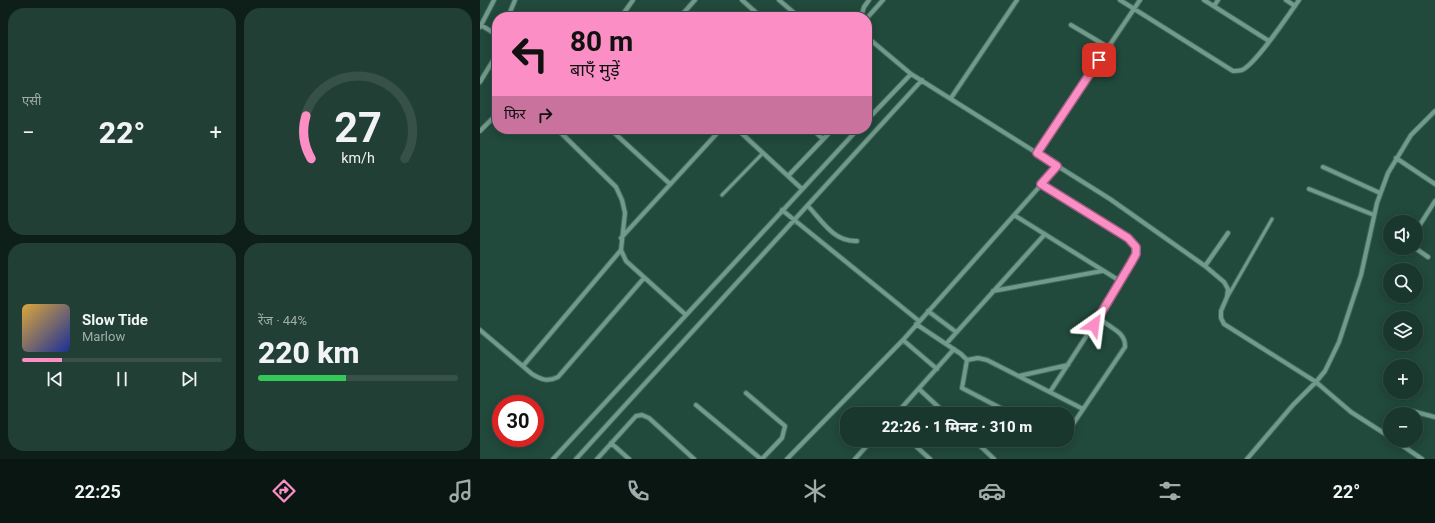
<!DOCTYPE html>
<html lang="hi">
<head>
<meta charset="utf-8">
<style>
  :root { --surface:#19372d; --page:#223f35; --text:#f1f3f6; --muted:#9facaa; --line:#375149; --accent:#fb8fc5 }
  body { margin:0; font-family:Roboto,"Noto Sans Devanagari",sans-serif; background:var(--page); color:var(--text); height:100vh; display:flex; flex-direction:column; font-size:15px; white-space:nowrap }
  * { box-sizing:border-box; margin:0 }
  p { font-size:13px; color:var(--muted) }
  .icon { flex:none; width:22px; height:22px; fill:none; stroke:currentColor; stroke-width:2; stroke-linecap:round; stroke-linejoin:round }
  .map { position:relative; flex:1; overflow:hidden }
  .sheet { display:flex; flex-direction:column; gap:8px; padding:8px; background:#0e1e19; width:480px }
  .sheet>* { flex:none }
  .guide { position:absolute; left:12px; top:12px; width:380px; height:122px; border-radius:16px; box-shadow:0 2px 10px #0003,0 0 0 1px var(--line); background:#fb8fc5; color:#111; overflow:hidden }
  .buttons { position:absolute; left:903px; top:215px; display:grid; gap:8px }
  .buttons a { display:grid; place-items:center; width:40px; height:40px; border-radius:50%; background:var(--surface); box-shadow:0 2px 10px #0003,0 0 0 1px var(--line); font-size:20px }
  .speed { position:absolute; left:12px; top:395px; display:flex; gap:8px; font-size:20px; font-weight:700; text-align:center }
  .speed>* { display:grid; place-content:center; width:52px; height:52px; border-radius:50%; background:var(--surface); box-shadow:0 2px 10px #0003,0 0 0 1px var(--line); line-height:1 }
  .speed .limit { border:6px solid #d22; background:#fff; color:#111 }
  .pin { position:absolute; display:grid; place-items:center; width:34px; height:34px; color:#fff; margin:-17px; border-radius:8px; box-shadow:0 2px 6px #0006 }
  .me { position:absolute; width:44px; margin:-22px; rotate:31deg; stroke-linejoin:round; filter:drop-shadow(0 0 3px #0008) }
  .turn { display:flex; align-items:center; gap:14px; height:84px; padding:0 12px; font-size:18px }
  .turn .icon { width:52px; height:52px; stroke-width:2.5 }
  .turn b { display:block; font-size:28px; line-height:34px }
  .then { display:flex; align-items:center; height:38px; padding:0 12px; background:#0003; gap:8px; font-size:15px }
  .big { font-size:30px; font-weight:800; line-height:1.1 }
  .sheet .tile { flex:1; display:flex; flex-direction:column; justify-content:center; gap:6px; min-width:0; padding:0 14px; border-radius:16px; background:var(--page) }
  .sheet .dial { align-items:center; gap:0 }
  .dial svg { height:104px; overflow:visible; fill:none; stroke:var(--line); stroke-width:7; stroke-linecap:round; text-anchor:middle }
  .dial text { fill:var(--text); stroke:none }
  .song { display:flex; align-items:center; gap:12px }
  .cover { width:48px; height:48px; border-radius:6px; background:linear-gradient(135deg,hsl(40 70% 55%),hsl(230 70% 35%)) }
  .played { height:4px; border-radius:2px; background:linear-gradient(90deg,var(--accent) 20%,var(--line) 20%) }
  .keys { display:flex; justify-content:space-around; direction:ltr }
  .heat { display:flex; justify-content:space-between; align-items:center; font-size:22px; direction:ltr }
  .charge { height:6px; border-radius:3px; background:linear-gradient(90deg,#34c759 44%,var(--line) 0) }
  .sheet .tiles { flex:1; display:grid; gap:8px; grid-template-columns:repeat(2,1fr) }
  .trip { position:absolute; left:360px; top:407px; width:234px; height:40px; border-radius:16px; background:var(--surface); box-shadow:0 2px 10px #0003,0 0 0 1px var(--line); font-weight:800; line-height:40px; text-align:center }
  .tabs { display:flex; height:64px; justify-content:space-around; align-items:center; background:#0a1612; color:var(--muted) }
  .tabs .icon { width:28px; height:28px }
  .tabs .current { color:var(--accent) }
  .tabs b { font-size:18px; color:var(--text) }
  main { display:flex; flex:1; min-height:0 }
  .map>svg:first-child { display:block }
  .lines { fill:none; stroke-linecap:round; stroke-linejoin:round }
  .lane-casing { stroke:#42675c; stroke-width:5 }
  .street-casing { stroke:#42675c; stroke-width:6 }
  .lane { stroke:#709a8a; stroke-width:3 }
  .street { stroke:#709a8a; stroke-width:4 }
  .route-casing { stroke:#a35d80; stroke-width:10 }
  .route { stroke:#fb8fc5; stroke-width:7 }
</style>
</head>
<body>
<main>
<section class="sheet">
<div class="tiles">
<div class="tile"><p>एसी</p>
<div class="heat"><a>−</a><b class="big">22°</b><a>+</a></div>
</div>
<div class="tile dial"><svg viewBox="0 0 100 80">
<path d="M14 69A42 42 0 1 1 86 69"/>
<path d="M14 69A42 42 0 0 1 10 36" stroke="#fb8fc5"/>
<text x="50" y="56" font-size="32" font-weight="700">27</text>
<text x="50" y="72" font-size="11">km/h</text>
</svg></div>
<div class="tile">
<div class="song"><i class="cover"></i><div><b>Slow Tide</b><p>Marlow</p></div></div>
<div class="played"></div>
<div class="keys"><svg class="icon" aria-label="previous" viewBox="0 0 24 24"><path d="M18 5L8 12l10 7zM5 5v14"/></svg><svg class="icon" aria-label="pause" viewBox="0 0 24 24"><path d="M8 5v14M16 5v14"/></svg><svg class="icon" aria-label="next" viewBox="0 0 24 24"><path d="M6 5l10 7-10 7zM19 5v14"/></svg></div>
</div>
<div class="tile"><p>रेंज · 44%</p><b class="big">220 km</b><div class="charge"></div></div>
</div>
</section>
<div class="map">
<svg width="955" height="459" viewBox="0 0 955 459">
  <rect width="100%" height="100%" fill="#21493c"/>
  <g class="lines">
    <defs>
      <path id="lane" d="M242,195L283,153
        M748,296L792,219"/>
      <path id="street" d="M262,0L281,17
        M299,0L319,17
        M640,0L753,71C756,71 759,71 762,70C776,64 809,14 819,0
        M724,0L789,41
        M806,0L815,6
        M734,6L738,0
        M28,17L35,0
        M141,17L153,0
        M200,17L215,0
        M381,17L384,7L389,0
        M387,18L403,0
        M1,25L17,35
        M591,25L628,47
        M0,27L14,0
        M387,37L431,74L630,199L725,266L744,282L748,289L747,297L741,311V318L744,324L836,382L871,412L910,437
        M0,82L17,54
        M471,98L537,0
        M387,120L431,74
        M77,129L136,187L142,200L145,213L141,250L146,261L206,315
        M130,129L190,184
        M257,129L322,189
        M332,129L343,139
        M0,131L17,114
        M557,153L660,0
        M916,158L955,184
        M843,167L900,193
        M308,176L353,129
        M561,184L648,238L656,247C655,268 631,292 622,312V320C631,329 646,332 645,347L587,433
        M829,189L894,215
        M328,206C342,221 354,242 377,241
        M302,210L439,321
        M534,215L640,281
        M936,231L955,201
        M141,238L241,129
        M935,248L948,257
        M725,266L748,233
        M513,291L622,271
        M448,311L476,332
        M436,324L481,354L487,360L482,388L532,414
        M0,330L52,374C62,380 68,382 78,377L164,278
        M423,340L457,369
        M466,344L565,234
        M487,360L498,358L507,360L603,409
        M43,366L141,250
        M539,376L588,365
        M439,389L466,414
        M570,392L622,312
        M266,393L305,426L302,438L282,459
        M216,405L281,459
        M416,414L474,349
        M927,414L932,411L955,417
        M429,440L450,459
        M494,440L514,459
        M914,440L942,459
        M131,443L149,459
        M500,446L505,440
        M73,459L378,129
        M96,459L442,80
        M117,459L156,416L162,415L169,418L214,459
        M307,459L423,340L577,167
        M375,459L392,440
        M767,459L813,405L836,382L845,371L859,342L881,275L897,203L908,173L931,135L955,111"/>
    </defs>
    <use href="#lane" class="lane-casing"/>
    <use href="#street" class="street-casing"/>
    <use href="#lane" class="lane"/>
    <use href="#street" class="street"/>
  </g>
  <g class="lines">
    <defs>
      <path id="route" d="M614,325L651,263L656,254V247L648,238L561,184L577,166L557,153L619,60"/>
    </defs>
    <use href="#route" class="route-casing"/>
    <use href="#route" class="route"/>
  </g>
</svg>
<div class="buttons">
<a><svg class="icon" aria-label="sound" viewBox="0 0 24 24"><path d="M4 9h4l5-4v14l-5-4H4zM17 9q2 3 0 6"/></svg></a>
<a><svg class="icon" aria-label="search" viewBox="0 0 24 24"><circle cx="10" cy="10" r="6"/><path d="M15 15l6 6"/></svg></a>
<a><svg class="icon" aria-label="layers" viewBox="0 0 24 24"><path d="M12 4l9 5-9 5-9-5zM3 14l9 5 9-5"/></svg></a>
<a>+</a>
<a>−</a>
</div>
<div class="speed"><div class="limit">30</div></div>
<div class="pin" style="left:619px;top:60px;background:#d93025"><svg class="icon" aria-label="arrive" viewBox="0 0 24 24"><path d="M6 21V4h12l-3 4 3 4H6"/></svg></div>
<svg class="me" style="left:614px;top:325px" viewBox="-20 -20 40 40"><path d="M0-17L14 15 0 8-14 15z" fill="#fb8fc5" stroke="#fff" stroke-width="4"/></svg>
<div class="trip">22:26 · 1 मिनट · 310 m</div>
<div class="guide">
<div class="turn"><svg class="icon" aria-label="left" viewBox="0 0 24 24"><path d="M17 20v-9H6M10 6l-5 5 5 5"/></svg><div><b>80 m</b>बाएँ मुड़ें</div></div>
<div class="then">फिर<svg class="icon" aria-label="right" viewBox="0 0 24 24"><path d="M7 20v-9h11M14 6l5 5-5 5"/></svg></div>
</div>
</div>
</main>
<nav class="tabs">
<b>22:25</b>
<svg class="icon current" aria-label="directions" viewBox="0 0 24 24"><path d="M12 3l9 9-9 9-9-9zM9 14v-3h6M13 9l2 2-2 2"/></svg>
<svg class="icon" aria-label="music" viewBox="0 0 24 24"><path d="M9 18V5l10-2v13"/><circle cx="6" cy="18" r="3"/><circle cx="16" cy="16" r="3"/></svg>
<svg class="icon" aria-label="phone" viewBox="0 0 24 24"><path d="M5 4h4l2 5-3 2q2 4 5 5l2-3 5 2v4C11 20 4 13 5 4z"/></svg>
<svg class="icon" aria-label="climate" viewBox="0 0 24 24"><path d="M12 3v18M4 7l16 10M4 17L20 7"/></svg>
<svg class="icon" aria-label="car" viewBox="0 0 24 24"><path d="M5 17H2v-5l4-1 3-4h7l3 4 3 1v5h-3M9 17h6M6 11h13"/><circle cx="7" cy="17" r="2"/><circle cx="17" cy="17" r="2"/></svg>
<svg class="icon" aria-label="filters" viewBox="0 0 24 24"><path d="M4 7h16M4 17h16"/><circle cx="9" cy="7" r="2"/><circle cx="15" cy="17" r="2"/></svg>
<b>22°</b>
</nav>
</body>
</html>
